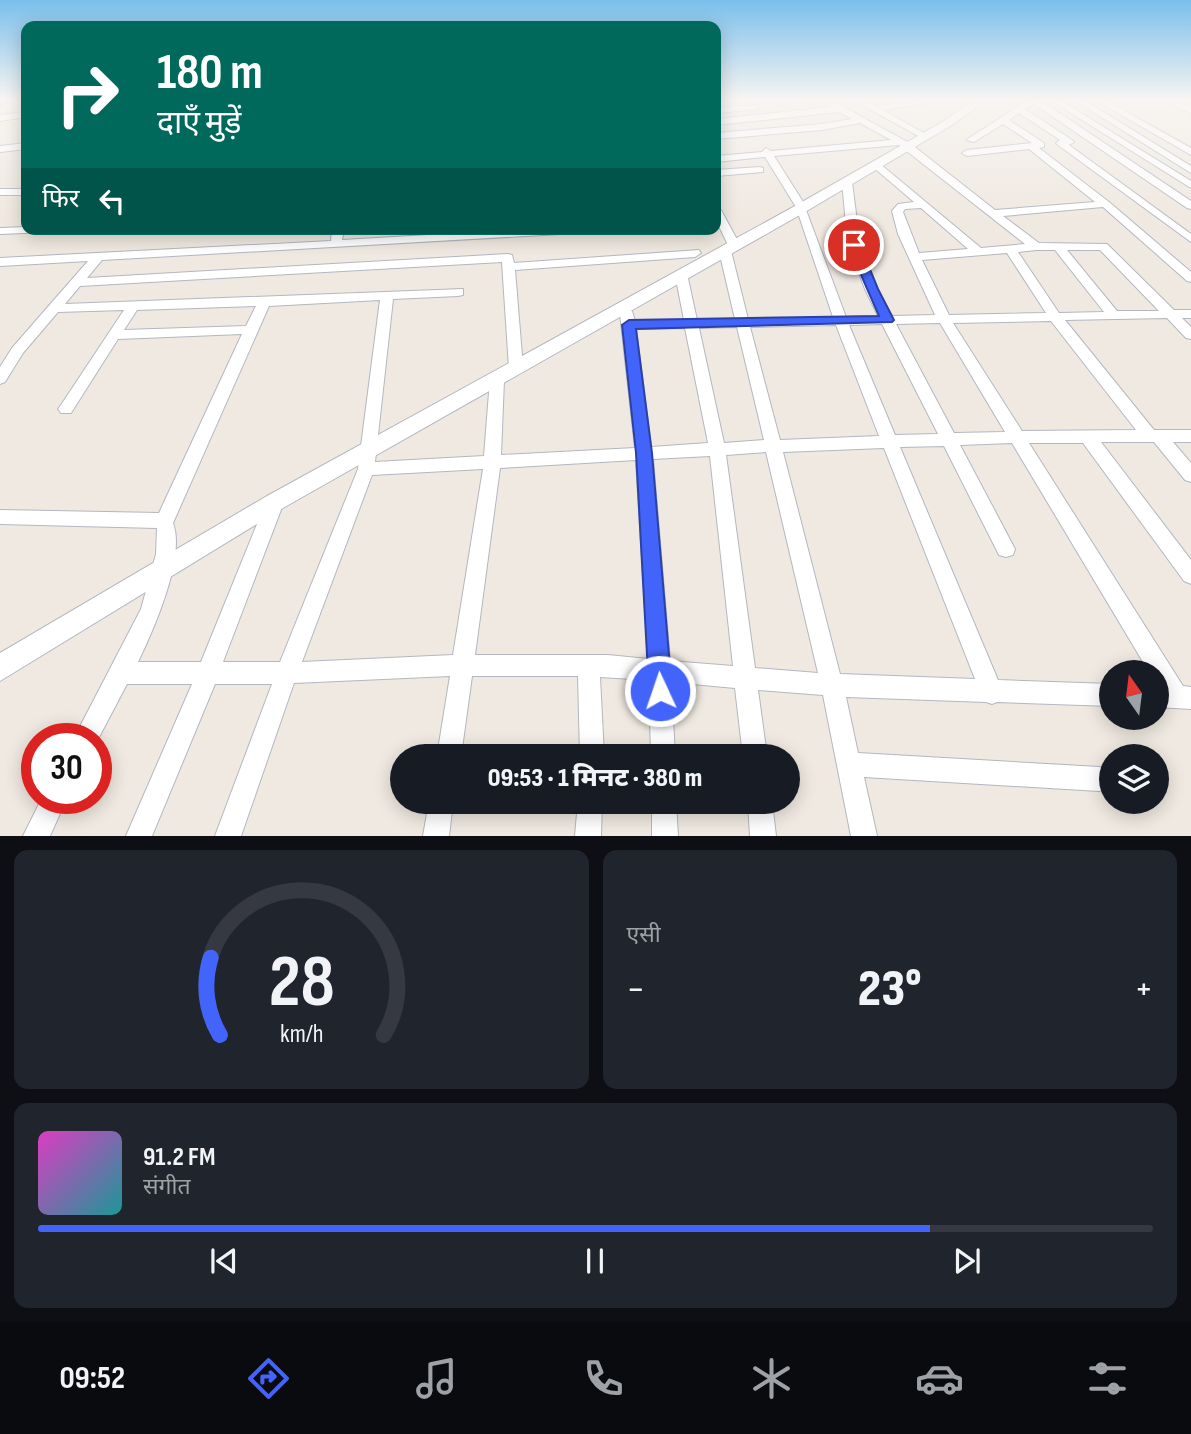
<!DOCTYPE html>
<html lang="hi">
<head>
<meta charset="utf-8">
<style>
  :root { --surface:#171b24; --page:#20242c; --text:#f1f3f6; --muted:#9ea1a6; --line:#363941; --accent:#4264fb }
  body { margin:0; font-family:"Sofia Sans Condensed","Noto Sans Devanagari",sans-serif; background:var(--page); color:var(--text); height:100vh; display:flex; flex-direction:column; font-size:26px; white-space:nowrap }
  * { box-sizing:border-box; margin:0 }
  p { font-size:23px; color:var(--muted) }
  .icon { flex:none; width:38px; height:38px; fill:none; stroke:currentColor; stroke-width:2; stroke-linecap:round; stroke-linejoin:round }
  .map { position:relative; height:836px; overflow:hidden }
  .panel { display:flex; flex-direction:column; gap:14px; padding:14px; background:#0d0f14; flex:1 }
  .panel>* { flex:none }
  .hud { position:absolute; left:21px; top:21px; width:700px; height:214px; border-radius:14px; box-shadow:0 4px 18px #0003; background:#00695c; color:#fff; overflow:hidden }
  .needle { width:46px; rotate:346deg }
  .buttons { position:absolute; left:1099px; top:660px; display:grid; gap:14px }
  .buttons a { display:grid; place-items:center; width:70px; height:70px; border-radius:50%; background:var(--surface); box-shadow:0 4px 18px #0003; font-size:35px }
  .speed { position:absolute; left:21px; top:723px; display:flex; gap:14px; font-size:35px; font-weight:700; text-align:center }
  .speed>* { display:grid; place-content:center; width:91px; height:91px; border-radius:50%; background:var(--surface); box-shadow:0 4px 18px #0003; line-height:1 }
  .speed .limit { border:10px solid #d22; background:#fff; color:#111 }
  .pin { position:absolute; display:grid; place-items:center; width:60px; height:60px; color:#fff; margin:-30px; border:4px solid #fff; border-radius:50%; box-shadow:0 2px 7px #0007 }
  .me { position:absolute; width:77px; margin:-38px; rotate:357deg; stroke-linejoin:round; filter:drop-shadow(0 0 5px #0008) }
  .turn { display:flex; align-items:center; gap:24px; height:147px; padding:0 21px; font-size:32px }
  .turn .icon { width:91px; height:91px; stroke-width:2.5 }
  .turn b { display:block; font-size:49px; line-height:60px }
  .then { display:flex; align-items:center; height:66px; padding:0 21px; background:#0003; gap:14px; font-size:26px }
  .big { font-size:52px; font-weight:800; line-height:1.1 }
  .panel .tile { flex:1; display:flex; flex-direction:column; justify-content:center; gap:10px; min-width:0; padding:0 24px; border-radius:14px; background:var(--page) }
  .panel .dial { align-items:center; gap:0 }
  .dial svg { height:182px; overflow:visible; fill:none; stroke:var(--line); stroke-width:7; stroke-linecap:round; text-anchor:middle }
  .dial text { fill:var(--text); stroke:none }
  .song { display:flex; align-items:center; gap:21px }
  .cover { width:84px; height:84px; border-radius:10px; background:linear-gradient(135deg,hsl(310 70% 55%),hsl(180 70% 35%)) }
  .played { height:7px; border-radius:4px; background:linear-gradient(90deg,var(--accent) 80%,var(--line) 80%) }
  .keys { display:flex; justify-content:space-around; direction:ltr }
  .heat { display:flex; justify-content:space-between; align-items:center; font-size:38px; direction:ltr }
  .panel .tiles { flex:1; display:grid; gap:14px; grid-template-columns:1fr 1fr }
  .tile:last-child { grid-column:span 2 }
  .trip { position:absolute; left:390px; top:744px; width:410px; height:70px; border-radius:35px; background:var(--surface); box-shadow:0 4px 18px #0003; font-weight:800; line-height:70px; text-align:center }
  .tabs { display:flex; height:112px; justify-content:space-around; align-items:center; background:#090b0e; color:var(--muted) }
  .tabs .icon { width:49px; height:49px }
  .tabs .current { color:var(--accent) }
  .tabs b { font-size:32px; color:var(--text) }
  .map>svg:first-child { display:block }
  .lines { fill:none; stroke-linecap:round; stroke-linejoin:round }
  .minor-casing { stroke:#b4b7c1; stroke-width:2 }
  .tertiary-casing { stroke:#b4b7c1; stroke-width:2 }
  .trunk-casing { stroke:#c9c9c9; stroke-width:2 }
  .minor { fill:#fff; fill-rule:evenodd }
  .tertiary { fill:#fff; fill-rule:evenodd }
  .trunk { fill:#f8ba60; fill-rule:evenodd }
  .route { fill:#4264fb; stroke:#2b41a3; stroke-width:2 }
</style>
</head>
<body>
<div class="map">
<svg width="1191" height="836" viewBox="0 0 1191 836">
  <rect width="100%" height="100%" fill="#efe9e1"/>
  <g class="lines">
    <defs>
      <path id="minor" d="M820,100H831L911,144L995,210L1095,202L1029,149L967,156L962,153L967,150L1032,143L1003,124L974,142L966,140L1028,100H1040L1191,201V209L1187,208L1034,104L1025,109L1072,140L1074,142L1069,145L1191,234V242L1058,145L1056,143L1060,140L1019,113L1009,120L1044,143V147L1039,148L1109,202L1191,272V282L1187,281L1103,207L1003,216L1039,243L1107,244L1174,310H1191V318H1182L1191,327V339L1186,338L1167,318L1065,320L1154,430H1191V442H1173L1191,463V482L1185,480L1154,442H1101L1191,560V584L1184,581L1083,443H1029L1183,686L1191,687V709L1157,707V672H1149L1012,443L960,445L1015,549L1013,555L1006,557L999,555L944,446L900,447L998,680L1111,684V706L997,702L992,704L986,702L846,697L858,753L1099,767L1108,770L1111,779L1108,788L1099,791L864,777L877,836H851L823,695L758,690L767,756H743L735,688L671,682L675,756H651L649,680L600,677L604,756H580L578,676H472L461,756H437L450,676L294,683L241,836H215L272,684H215L152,836H126L192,684H127L96,743V738H74L141,609L156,554L157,528L0,524V510L159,513L242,334L118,339L71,413H61L58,409L61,405L124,310L58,312L23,353L5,382L0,384V367L12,348L88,261L0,266V258L331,241L332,229H344L342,240L533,229H601L596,232L102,260L87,278L508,254L512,255L514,263L699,250L701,253L695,257L515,270L523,368L516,373L509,368L502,262L80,286L65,304L463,289V295L458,296L393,299L375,462L484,456L490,380L497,375L504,380L501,455L635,448L620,314L622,311H632L635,321L684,320L675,274L677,271L681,270L687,274L697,320L735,319L719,251L725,247L731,251L748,319L833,317L796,207L765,157L716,162V156L762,152L766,148L771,151L891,140L860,123L822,130L716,139V133L822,124L852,119L839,112L716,125V119L831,107ZM899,145L1025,244L981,248L879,163H873V167L914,202L898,204L892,211L898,234L935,315L892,316L877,289L860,245L852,182L847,179L842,182L848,245L865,289L878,316L846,317L806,210L807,208L774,156ZM921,208L968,249L919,253L903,212L905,209ZM1036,250H1055L1104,312L1059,313L1018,252ZM1067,250H1100L1159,311H1117ZM1007,253L1046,313L949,315L922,260ZM380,300L358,469L280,662H223L284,502L281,497L275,495L269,497L266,502L201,662H138C153,631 186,557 173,523L269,306ZM256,306L246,326L124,330L137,310ZM1051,321L1136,430L1022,431L953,323ZM940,323L1005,432L954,433L896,324ZM882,324L938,434L895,435L849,325ZM836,325L879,436L780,440L750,327ZM737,327L764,440L724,443L699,328ZM685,328L708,443L651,447L636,329ZM884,448L975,679L840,674L783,452ZM766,452L818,673L755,668L726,455ZM710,456L733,666L670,661L653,459ZM636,460L648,659L608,655H475L500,468ZM483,469L453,655L302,662L372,475Z
        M853,100H864L875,106L932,100L928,103L883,110L929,136L922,138Z
        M1050,100H1060L1191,181V188Z
        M1074,100H1084L1191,166V173Z
        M1095,100H1105L1191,148V155Z
        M1161,100H1173L1191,107V113Z
        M755,105L759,107L758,109L716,113V108Z
        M26,112V117L0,121V115Z
        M26,143V149L0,152V146Z
        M760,167L763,168V172L716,176V170Z
        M0,189H26V195H0Z
        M716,207L721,210L740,245L738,247H730L728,245L716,220Z
        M26,227V229H53L48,232L0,234V228Z
        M42,798H67L50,836H23Z
        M429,802H453L449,836H423Z
        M578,802H602L601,836H575Z
        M652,802H676L678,836H652Z
        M748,802H772L776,836H750Z"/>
      <path id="tertiary" d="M974,100H986L952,125L805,212L283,508L0,681V653L267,496L795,206L944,121Z"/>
      <path id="trunk" d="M0,100H10L0,108Z"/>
    </defs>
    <use href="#minor" class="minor-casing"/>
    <use href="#tertiary" class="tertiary-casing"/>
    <use href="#trunk" class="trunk-casing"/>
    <use href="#minor" class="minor"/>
    <use href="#tertiary" class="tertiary"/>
    <use href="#trunk" class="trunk"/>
  </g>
  <linearGradient id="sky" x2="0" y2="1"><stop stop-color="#7abfeb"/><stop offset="0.46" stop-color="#f8f5f2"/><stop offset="1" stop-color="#f8f5f2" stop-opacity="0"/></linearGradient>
  <rect width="1191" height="217" fill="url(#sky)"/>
  <path class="route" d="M854,242L860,245L878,289L894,320L892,322L636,329L652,453L672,691L668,699L660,702L652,699L649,691L636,453L622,325L629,320L879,316L848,245Z"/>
</svg>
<div class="buttons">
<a><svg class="needle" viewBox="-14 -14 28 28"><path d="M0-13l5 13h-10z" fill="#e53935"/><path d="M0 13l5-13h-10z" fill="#9ea1a6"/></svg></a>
<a><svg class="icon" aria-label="layers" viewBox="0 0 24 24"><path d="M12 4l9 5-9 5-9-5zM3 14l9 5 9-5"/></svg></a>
</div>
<div class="speed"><div class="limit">30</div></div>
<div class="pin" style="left:854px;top:245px;background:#d93025"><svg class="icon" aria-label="arrive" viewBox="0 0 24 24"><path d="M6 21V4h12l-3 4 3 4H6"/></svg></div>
<svg class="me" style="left:660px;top:691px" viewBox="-20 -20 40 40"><circle r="17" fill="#4264fb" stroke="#fff" stroke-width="3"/><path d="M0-11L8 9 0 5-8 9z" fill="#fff"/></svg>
<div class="trip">09:53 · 1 मिनट · 380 m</div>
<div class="hud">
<div class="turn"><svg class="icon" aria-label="right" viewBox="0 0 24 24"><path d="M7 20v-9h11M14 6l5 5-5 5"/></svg><div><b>180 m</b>दाएँ मुड़ें</div></div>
<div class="then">फिर<svg class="icon" aria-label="left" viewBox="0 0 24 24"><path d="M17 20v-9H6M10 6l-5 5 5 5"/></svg></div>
</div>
</div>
<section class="panel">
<div class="tiles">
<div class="tile dial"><svg viewBox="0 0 100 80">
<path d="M14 69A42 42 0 1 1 86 69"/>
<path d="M14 69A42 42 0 0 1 10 35" stroke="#4264fb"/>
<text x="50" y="56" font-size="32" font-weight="700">28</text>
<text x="50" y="72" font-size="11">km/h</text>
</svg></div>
<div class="tile"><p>एसी</p>
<div class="heat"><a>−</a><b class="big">23°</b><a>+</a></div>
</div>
<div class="tile">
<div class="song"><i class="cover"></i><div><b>91.2 FM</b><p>संगीत</p></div></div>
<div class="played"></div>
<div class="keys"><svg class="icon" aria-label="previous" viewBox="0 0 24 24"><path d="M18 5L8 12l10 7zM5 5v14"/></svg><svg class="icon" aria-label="pause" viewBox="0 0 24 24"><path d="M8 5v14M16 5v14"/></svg><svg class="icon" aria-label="next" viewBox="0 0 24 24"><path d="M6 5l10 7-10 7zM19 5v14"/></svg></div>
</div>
</div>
</section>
<nav class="tabs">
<b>09:52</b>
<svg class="icon current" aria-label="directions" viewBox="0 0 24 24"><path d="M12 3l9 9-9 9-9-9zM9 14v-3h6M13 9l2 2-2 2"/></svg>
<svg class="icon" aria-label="music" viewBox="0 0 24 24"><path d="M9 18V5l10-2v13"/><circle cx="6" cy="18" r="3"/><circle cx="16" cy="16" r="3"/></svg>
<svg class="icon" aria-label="phone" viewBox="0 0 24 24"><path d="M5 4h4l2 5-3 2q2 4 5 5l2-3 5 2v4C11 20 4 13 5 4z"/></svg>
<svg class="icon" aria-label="climate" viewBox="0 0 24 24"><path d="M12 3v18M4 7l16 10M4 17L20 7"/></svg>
<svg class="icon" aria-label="car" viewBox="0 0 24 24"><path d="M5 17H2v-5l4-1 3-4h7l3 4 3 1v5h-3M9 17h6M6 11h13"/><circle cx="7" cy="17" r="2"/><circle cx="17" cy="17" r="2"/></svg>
<svg class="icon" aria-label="filters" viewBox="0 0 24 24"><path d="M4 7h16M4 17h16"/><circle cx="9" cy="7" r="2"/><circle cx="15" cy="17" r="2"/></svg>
</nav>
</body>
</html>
